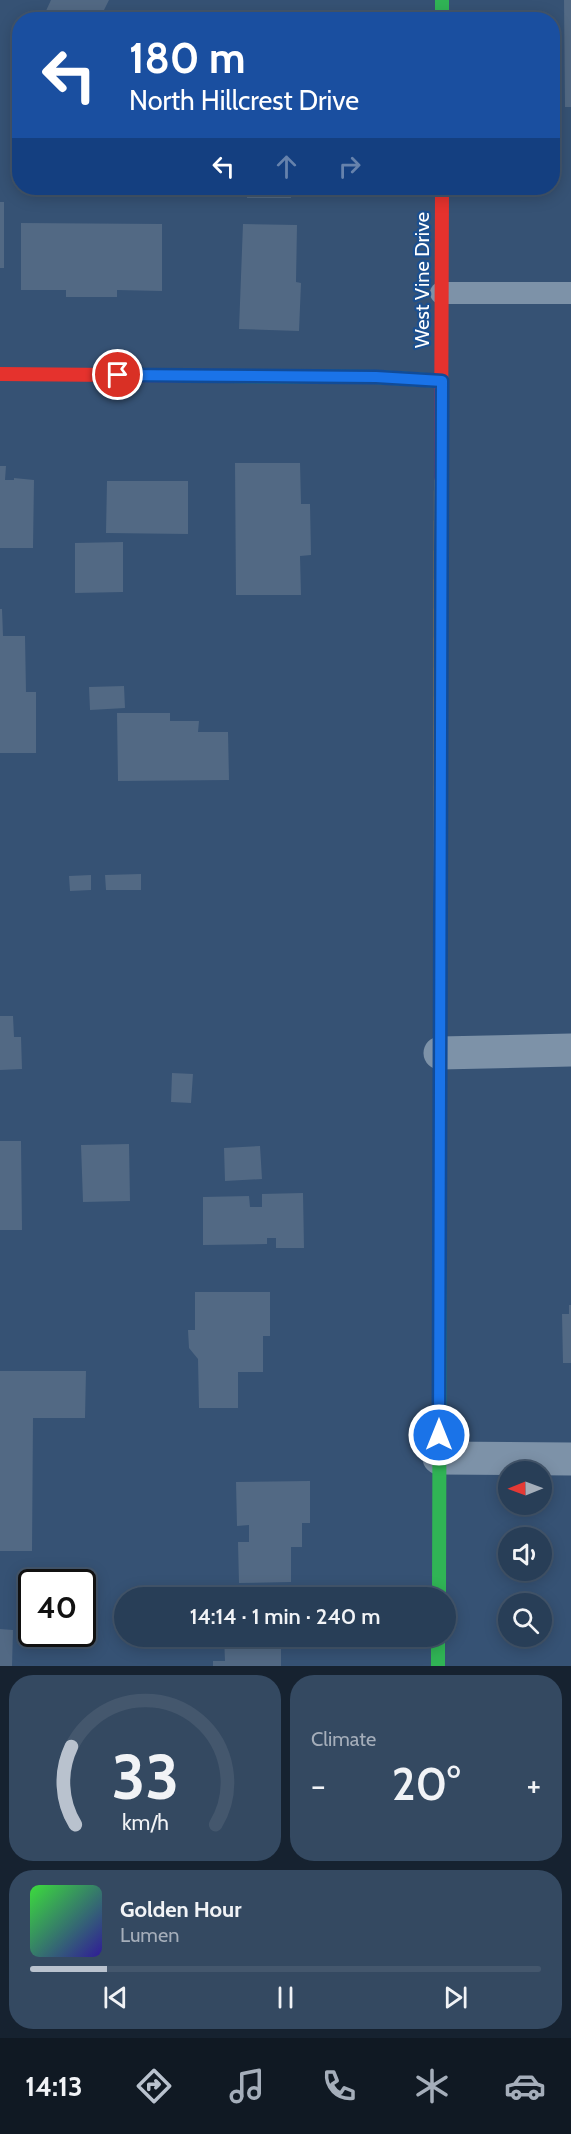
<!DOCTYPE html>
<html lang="en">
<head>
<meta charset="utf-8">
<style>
  :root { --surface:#283e57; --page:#344961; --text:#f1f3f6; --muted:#a5aeba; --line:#44576d; --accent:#b9c2ce }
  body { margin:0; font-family:Cabin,sans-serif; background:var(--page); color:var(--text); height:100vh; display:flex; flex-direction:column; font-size:22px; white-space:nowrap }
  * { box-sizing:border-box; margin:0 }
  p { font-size:20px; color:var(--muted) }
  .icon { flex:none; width:33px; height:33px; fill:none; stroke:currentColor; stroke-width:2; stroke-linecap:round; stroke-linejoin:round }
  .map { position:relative; height:1666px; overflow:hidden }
  .sheet { display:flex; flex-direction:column; gap:9px; padding:9px; background:#162230; flex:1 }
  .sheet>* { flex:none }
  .top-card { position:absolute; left:12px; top:12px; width:548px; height:183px; border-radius:24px; box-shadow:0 3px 15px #0003,0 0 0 2px var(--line); background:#1a4fa0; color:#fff; overflow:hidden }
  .needle { width:39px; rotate:269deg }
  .controls { position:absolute; left:498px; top:1461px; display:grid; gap:12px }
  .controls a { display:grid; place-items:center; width:54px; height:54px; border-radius:50%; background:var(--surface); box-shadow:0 3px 15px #0003,0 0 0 2px var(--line); font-size:30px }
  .speed { position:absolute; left:18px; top:1569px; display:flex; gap:12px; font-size:30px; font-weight:700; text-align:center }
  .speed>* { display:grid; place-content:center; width:78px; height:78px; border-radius:50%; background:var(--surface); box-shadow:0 3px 15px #0003,0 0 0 2px var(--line); line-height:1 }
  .speed .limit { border:3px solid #111; border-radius:9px; background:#fff; color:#111 }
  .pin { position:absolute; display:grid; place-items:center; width:51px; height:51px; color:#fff; margin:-26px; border:3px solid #fff; border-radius:50%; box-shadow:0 2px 6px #0007 }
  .me { position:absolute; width:66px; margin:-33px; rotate:0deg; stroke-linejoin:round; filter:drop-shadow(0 0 4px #0008) }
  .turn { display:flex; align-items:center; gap:21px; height:126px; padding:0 18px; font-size:27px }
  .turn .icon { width:78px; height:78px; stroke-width:2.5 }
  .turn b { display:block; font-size:42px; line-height:51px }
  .lanes { display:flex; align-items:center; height:57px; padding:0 18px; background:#0003; justify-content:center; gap:30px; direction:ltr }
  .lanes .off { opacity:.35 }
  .big { font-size:45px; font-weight:600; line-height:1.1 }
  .sheet .widget { flex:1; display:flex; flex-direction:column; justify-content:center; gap:9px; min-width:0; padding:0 21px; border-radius:24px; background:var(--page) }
  .sheet .dial { align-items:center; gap:0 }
  .dial svg { height:156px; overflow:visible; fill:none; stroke:var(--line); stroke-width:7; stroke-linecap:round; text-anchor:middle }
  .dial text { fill:var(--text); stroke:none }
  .song { display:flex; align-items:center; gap:18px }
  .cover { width:72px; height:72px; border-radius:9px; background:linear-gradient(135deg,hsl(120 70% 55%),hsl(250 70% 35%)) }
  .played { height:6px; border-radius:3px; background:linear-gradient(90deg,var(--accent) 15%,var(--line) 15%) }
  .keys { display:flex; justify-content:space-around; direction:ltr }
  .heat { display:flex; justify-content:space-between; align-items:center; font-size:33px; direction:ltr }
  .sheet .tiles { flex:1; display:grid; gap:9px; grid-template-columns:1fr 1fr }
  .widget:last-child { grid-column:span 2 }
  .trip { position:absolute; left:114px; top:1587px; width:342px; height:60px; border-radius:30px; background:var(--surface); box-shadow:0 3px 15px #0003,0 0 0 2px var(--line); font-weight:600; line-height:60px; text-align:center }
  .menu { display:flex; height:96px; justify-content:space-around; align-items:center; background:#101923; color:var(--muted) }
  .menu .icon { width:42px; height:42px }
  .menu .active { color:var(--accent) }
  .menu b { font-size:27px; color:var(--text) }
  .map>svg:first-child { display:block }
  .building { fill:#526984 }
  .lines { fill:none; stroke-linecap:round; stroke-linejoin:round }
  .lane { stroke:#7d92a8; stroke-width:22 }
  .street { stroke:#7d92a8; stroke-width:33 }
  .fast { stroke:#30b455; stroke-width:14 }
  .slow { stroke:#ff9f0a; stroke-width:14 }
  .jam { stroke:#e5322d; stroke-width:14 }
  .route-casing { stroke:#114b97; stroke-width:15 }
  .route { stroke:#1a73e8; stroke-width:10 }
  .labels { text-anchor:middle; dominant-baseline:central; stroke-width:4.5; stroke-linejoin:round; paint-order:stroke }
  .street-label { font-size:20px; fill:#fff; stroke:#1b4f8f }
</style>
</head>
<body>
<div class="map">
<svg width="571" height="1666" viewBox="0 0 571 1666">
  <rect width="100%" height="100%" fill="#365274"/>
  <path class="building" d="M51,0H109L99,20H57L45,13Z
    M564,0H571V107H565Z
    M171,188H291V198H247V191H171Z
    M0,202H4V268H0Z
    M21,223L162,224V291L117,290V297H66V290H21Z
    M243,224L297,225L296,282L301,283L299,331L239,329Z
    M235,463H300L301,504H310L311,555L300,556L301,595H236Z
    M0,466H6L5,480H14V478L34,480L33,548H0Z
    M107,481H188V534L106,533Z
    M123,542V592L75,593V543Z
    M0,609H2L3,636H25L26,692H36V753H0Z
    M124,686L125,708L90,710L89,687Z
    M117,713H170V721H199L198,732H228L229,780L118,781Z
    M141,874V890H106L105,875Z
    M91,875V890L70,891L69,876Z
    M0,1016H13L14,1037H21L22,1069L0,1070Z
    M172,1073L193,1074L191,1103L171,1102Z
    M0,1141H21L22,1230H0Z
    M129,1144L130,1201L83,1202L81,1145Z
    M260,1146L262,1179L225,1181L224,1148Z
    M303,1193L304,1248H276V1238H267V1244L203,1245V1197L249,1196L250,1207H262V1194Z
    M195,1292H270V1336H263V1372H238V1408H199L198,1359L189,1348L188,1330H195Z
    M569,1305H571V1363H563L562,1314H569Z
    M0,1371H86L85,1418H33L32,1551H0Z
    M310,1481V1523H302V1547H291V1582L239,1583L238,1542H249V1525L237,1526L236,1482Z
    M0,1629L13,1630L12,1666H0Z
    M224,1636H310V1640H281V1666H213V1661H225Z"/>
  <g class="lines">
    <path class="lane" d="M441,293H571"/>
    <path class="street" d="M440,1053L571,1050
      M439,1458L571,1459"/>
    <path class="fast" d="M442,0V20
      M228,376L376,377L442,381
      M439,1598L440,1247
      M438,1636V1666"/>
    <path class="slow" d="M440,950L441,477"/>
    <path class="jam" d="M0,374L228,376
      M441,477L442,188
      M440,1247V950"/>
  </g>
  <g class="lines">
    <defs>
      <path id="route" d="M118,375L376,377L442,381L439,1435"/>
    </defs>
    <use href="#route" class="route-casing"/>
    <use href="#route" class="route"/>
  </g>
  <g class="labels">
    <g class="street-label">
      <text transform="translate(422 280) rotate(-90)">West Vine Drive</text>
    </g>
  </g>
</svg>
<div class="controls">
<a><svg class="needle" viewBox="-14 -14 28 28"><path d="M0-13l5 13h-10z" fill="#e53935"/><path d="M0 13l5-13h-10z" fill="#a5aeba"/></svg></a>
<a><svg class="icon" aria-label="sound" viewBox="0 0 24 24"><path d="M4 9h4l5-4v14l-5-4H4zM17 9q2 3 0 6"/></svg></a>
<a><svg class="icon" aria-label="search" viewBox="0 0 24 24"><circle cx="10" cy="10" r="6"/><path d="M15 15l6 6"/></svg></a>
</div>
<div class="speed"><div class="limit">40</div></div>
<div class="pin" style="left:118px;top:375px;background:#d93025"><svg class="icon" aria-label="arrive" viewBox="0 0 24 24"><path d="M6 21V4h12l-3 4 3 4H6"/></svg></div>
<svg class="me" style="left:439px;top:1435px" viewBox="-20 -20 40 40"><circle r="17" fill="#1a73e8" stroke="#fff" stroke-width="3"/><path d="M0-11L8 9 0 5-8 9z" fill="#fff"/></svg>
<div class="trip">14:14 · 1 min · 240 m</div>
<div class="top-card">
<div class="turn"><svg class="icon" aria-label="left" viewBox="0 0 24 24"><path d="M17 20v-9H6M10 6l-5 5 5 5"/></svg><div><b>180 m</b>North Hillcrest Drive</div></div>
<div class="lanes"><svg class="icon" aria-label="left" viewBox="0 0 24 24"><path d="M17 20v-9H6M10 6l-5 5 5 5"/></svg><svg class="icon off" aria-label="ahead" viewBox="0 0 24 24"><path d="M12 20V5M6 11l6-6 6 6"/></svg><svg class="icon off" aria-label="right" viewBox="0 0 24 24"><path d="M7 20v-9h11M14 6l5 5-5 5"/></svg></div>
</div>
</div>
<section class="sheet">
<div class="tiles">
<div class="widget dial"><svg viewBox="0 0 100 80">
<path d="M14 69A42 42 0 1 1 86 69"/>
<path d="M14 69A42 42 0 0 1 12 29" stroke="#b9c2ce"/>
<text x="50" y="56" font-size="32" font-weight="700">33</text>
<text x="50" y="72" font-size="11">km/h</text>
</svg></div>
<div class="widget"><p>Climate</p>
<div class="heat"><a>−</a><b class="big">20°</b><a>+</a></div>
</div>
<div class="widget">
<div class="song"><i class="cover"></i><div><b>Golden Hour</b><p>Lumen</p></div></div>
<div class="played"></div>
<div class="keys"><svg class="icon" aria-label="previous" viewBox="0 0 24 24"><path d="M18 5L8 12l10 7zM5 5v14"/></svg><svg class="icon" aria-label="pause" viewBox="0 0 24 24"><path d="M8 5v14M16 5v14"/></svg><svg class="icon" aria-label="next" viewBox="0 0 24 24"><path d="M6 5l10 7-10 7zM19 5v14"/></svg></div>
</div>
</div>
</section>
<nav class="menu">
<b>14:13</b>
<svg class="icon active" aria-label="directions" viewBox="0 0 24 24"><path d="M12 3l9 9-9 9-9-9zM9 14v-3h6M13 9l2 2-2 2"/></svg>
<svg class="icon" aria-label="music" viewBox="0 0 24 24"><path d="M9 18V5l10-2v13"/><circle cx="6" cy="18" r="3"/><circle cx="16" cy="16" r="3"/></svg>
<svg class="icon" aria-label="phone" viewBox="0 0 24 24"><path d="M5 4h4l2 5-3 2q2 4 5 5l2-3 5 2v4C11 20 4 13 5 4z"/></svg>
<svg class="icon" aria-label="climate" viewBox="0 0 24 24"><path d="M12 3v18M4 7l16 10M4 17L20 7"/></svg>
<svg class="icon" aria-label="car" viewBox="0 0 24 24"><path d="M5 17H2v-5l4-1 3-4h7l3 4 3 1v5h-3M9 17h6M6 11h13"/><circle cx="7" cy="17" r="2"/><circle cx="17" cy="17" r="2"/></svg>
</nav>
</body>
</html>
